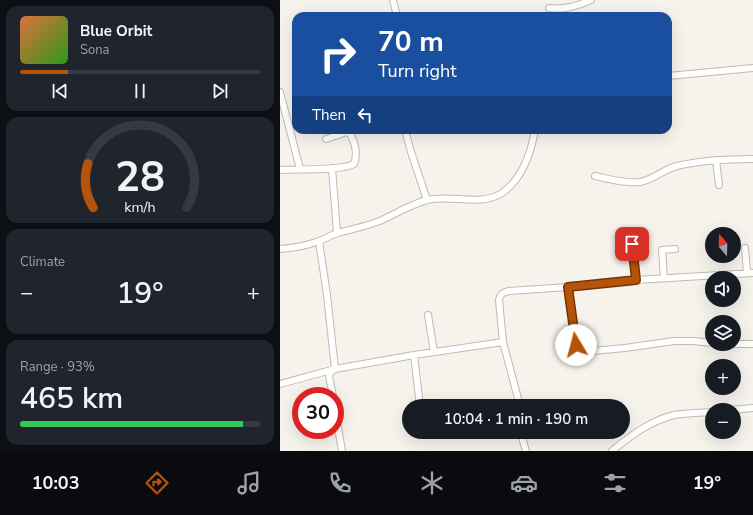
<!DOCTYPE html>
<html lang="en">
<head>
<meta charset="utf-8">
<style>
  :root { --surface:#171b24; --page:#20242c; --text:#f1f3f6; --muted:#9ea1a6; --line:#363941; --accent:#b45309 }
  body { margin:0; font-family:"Nunito Sans",sans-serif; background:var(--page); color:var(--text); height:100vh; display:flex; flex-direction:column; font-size:15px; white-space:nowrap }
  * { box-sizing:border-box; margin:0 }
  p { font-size:13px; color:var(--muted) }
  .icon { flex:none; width:22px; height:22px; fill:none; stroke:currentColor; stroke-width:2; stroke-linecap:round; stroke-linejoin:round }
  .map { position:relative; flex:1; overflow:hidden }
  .side { display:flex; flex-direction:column; gap:6px; padding:6px; background:#0d0f14; width:280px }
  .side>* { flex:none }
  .top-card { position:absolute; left:12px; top:12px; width:380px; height:122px; border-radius:12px; box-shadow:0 4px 16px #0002; background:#1a4fa0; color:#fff; overflow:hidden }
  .needle { width:26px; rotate:341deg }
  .controls { position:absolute; left:425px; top:227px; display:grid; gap:8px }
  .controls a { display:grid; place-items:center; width:36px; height:36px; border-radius:50%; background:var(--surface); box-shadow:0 4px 16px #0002; font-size:20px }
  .speed { position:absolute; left:12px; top:387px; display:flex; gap:8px; font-size:20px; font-weight:700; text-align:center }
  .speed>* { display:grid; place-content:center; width:52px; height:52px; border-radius:50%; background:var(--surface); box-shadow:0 4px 16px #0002; line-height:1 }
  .speed .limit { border:6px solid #d22; background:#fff; color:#111 }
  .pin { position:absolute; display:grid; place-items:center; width:34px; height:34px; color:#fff; margin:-17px; border-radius:8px; box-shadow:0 2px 6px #0006 }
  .me { position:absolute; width:44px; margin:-22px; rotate:352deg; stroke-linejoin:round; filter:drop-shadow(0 0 3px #0008) }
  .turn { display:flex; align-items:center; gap:14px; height:84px; padding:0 20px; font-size:18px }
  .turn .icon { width:52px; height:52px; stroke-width:2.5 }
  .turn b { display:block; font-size:28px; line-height:34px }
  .then { display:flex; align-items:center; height:38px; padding:0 20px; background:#0003; gap:8px; font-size:15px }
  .big { font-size:30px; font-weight:600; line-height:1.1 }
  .side .card { flex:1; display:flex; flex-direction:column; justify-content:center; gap:6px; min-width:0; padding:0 14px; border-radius:12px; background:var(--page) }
  .side .dial { align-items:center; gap:0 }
  .dial svg { height:104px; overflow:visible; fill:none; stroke:var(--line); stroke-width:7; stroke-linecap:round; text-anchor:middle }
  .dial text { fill:var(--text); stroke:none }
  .song { display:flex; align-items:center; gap:12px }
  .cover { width:48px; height:48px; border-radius:6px; background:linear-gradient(135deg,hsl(20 70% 55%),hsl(110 70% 35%)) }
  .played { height:4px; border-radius:2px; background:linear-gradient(90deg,var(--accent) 20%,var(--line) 20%) }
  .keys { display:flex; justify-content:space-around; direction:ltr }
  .heat { display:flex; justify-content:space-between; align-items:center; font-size:22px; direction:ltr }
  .charge { height:6px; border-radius:3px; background:linear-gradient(90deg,#34c759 93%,var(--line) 0) }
  .trip { position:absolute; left:122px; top:399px; width:228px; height:40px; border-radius:20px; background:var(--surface); box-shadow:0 4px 16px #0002; font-weight:600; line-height:40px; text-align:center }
  .menu { display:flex; height:64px; justify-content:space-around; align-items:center; background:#090b0e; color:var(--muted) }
  .menu .icon { width:28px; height:28px }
  .menu .current { color:var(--accent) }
  .menu b { font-size:18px; color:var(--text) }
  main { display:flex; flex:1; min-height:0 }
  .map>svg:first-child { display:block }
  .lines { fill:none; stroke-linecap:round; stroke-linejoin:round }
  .street-casing { stroke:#c2bbae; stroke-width:8 }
  .street { stroke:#fff; stroke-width:6 }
  .route-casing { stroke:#753606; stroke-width:10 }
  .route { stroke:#b45309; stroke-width:7 }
</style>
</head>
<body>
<main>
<section class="side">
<div class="card">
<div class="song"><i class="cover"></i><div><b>Blue Orbit</b><p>Sona</p></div></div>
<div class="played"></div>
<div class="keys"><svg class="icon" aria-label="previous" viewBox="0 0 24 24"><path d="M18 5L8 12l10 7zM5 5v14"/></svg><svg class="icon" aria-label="pause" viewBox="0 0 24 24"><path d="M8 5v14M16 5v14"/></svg><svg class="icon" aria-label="next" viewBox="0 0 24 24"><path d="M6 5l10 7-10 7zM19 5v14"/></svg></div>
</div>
<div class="card dial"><svg viewBox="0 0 100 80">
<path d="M14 69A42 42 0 1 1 86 69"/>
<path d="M14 69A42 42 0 0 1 10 35" stroke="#b45309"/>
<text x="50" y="56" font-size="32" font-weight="700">28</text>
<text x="50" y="72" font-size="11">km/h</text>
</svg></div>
<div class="card"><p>Climate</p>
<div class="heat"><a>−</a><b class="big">19°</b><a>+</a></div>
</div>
<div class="card"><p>Range · 93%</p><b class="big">465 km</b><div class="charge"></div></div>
</section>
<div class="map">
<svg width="473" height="451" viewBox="0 0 473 451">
  <rect width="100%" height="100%" fill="#f6f3ec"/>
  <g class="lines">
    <defs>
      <path id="street" d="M113,0L117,16
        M269,8C285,10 297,6 311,0
        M388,76L473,68
        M0,92L20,169
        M125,130L131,152L147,200
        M436,160L439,185
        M52,168L57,233
        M0,170C17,169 61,171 74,164C78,154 75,142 70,134L67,132L46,139
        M315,176C329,179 347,184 360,182C373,180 384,169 397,166C422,160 448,159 473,159
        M39,241L47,295L55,369
        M352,244L356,280
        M465,248L467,273
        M0,249C13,248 26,246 39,241C45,239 51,235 58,233C71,229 84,227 97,222C112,216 131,204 147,200C170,194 200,207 222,193C242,179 251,153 255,130
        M384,278L382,250L395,249
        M288,287L297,348L301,352L345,348L394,341H413L432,343
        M148,315L154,352
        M443,344H473
        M134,355L140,406
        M0,384L55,369L134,355L223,342
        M53,396L49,376L50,373L55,369
        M240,406L223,342L219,300C220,294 223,292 229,291L288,287L356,280L473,273
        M55,410L62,451
        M452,410L473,408
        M242,432L243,441L246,451
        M332,451C350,436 370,421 394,415C406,413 420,413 432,412"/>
    </defs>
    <use href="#street" class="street-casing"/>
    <use href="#street" class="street"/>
  </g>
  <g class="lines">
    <defs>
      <path id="route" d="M296,345L288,287L356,280L352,244"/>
    </defs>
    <use href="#route" class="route-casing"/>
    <use href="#route" class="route"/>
  </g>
</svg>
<div class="controls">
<a><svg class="needle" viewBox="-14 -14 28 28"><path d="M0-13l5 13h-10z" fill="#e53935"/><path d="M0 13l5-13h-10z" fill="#9ea1a6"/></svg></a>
<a><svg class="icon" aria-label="sound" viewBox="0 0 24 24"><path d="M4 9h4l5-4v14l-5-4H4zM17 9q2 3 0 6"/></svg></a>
<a><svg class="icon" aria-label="layers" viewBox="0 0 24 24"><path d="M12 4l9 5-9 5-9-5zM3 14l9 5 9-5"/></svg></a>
<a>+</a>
<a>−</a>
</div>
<div class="speed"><div class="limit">30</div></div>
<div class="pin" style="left:352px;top:244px;background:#d93025"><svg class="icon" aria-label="arrive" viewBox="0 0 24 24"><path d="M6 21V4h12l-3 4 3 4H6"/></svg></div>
<svg class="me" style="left:296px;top:345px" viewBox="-20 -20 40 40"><circle r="19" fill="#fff"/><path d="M0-13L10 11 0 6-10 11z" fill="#b45309"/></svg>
<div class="trip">10:04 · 1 min · 190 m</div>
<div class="top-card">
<div class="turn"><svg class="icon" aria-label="right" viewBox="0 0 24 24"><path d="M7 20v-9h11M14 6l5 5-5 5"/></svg><div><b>70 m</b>Turn right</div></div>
<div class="then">Then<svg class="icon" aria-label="left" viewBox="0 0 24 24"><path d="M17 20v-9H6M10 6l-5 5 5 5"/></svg></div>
</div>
</div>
</main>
<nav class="menu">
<b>10:03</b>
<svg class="icon current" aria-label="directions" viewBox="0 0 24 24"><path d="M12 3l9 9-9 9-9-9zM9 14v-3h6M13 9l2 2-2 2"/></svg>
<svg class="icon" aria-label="music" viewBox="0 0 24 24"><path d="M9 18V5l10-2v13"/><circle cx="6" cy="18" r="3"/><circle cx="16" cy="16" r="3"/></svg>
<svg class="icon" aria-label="phone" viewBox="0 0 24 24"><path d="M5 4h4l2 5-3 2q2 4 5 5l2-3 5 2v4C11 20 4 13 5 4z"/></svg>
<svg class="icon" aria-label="climate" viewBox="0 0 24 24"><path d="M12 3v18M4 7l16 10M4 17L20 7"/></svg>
<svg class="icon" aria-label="car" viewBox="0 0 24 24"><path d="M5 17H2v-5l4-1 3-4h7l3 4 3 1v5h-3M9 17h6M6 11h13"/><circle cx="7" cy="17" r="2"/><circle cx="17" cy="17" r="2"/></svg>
<svg class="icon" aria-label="filters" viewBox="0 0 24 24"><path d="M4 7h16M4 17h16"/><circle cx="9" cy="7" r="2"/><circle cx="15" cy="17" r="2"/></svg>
<b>19°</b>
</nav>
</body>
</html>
